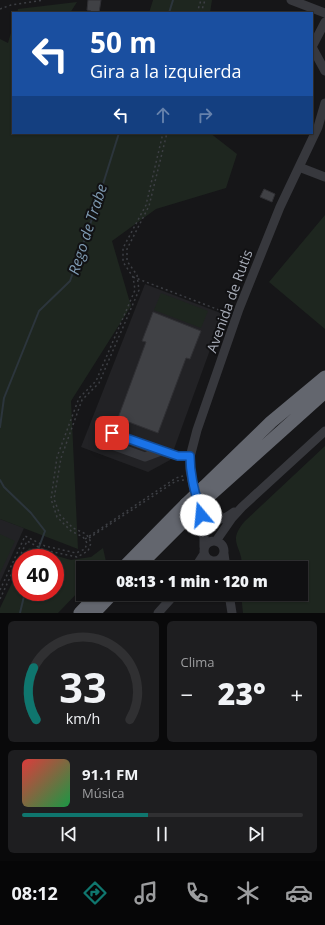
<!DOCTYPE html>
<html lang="es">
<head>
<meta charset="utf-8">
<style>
  :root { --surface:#101012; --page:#1e1e20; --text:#f1f3f6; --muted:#9c9d9f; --line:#303032; --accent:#0f766e }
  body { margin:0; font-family:"Open Sans",sans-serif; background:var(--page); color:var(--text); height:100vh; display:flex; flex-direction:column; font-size:15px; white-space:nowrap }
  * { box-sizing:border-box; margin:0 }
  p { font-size:13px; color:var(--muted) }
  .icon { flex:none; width:22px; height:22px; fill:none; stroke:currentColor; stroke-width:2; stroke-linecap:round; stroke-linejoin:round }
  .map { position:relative; height:613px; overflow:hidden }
  .side { display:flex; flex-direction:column; gap:8px; padding:8px; background:#09090a; flex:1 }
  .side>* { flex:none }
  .guide { position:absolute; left:12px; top:12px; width:301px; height:122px; border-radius:0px; box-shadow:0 1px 3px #0004,0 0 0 1px var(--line); background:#1a4fa0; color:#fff; overflow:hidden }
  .speed { position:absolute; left:12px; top:549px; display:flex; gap:8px; font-size:20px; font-weight:700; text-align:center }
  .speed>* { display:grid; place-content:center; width:52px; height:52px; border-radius:50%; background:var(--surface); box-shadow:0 1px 3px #0004,0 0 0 1px var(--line); line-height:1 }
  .speed .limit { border:6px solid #d22; background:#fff; color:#111 }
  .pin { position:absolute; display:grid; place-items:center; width:34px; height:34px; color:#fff; margin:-17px; border-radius:8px; box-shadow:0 2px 6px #0006 }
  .me { position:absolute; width:44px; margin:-22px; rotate:343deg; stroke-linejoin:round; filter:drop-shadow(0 0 3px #0008) }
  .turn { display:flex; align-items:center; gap:14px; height:84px; padding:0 12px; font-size:18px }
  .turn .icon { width:52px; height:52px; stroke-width:2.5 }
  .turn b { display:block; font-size:28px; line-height:34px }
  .lanes { display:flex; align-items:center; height:38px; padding:0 12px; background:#0003; justify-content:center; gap:20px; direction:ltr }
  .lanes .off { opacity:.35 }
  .big { font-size:30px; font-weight:800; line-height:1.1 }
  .side .widget { flex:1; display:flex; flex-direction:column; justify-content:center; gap:6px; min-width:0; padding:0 14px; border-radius:6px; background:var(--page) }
  .side .dial { align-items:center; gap:0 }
  .dial svg { height:104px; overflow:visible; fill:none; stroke:var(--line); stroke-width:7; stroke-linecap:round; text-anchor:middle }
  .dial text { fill:var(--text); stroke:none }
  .song { display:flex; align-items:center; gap:12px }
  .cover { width:48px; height:48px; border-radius:6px; background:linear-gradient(135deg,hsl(0 70% 55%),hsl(140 70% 35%)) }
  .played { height:4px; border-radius:2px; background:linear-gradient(90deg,var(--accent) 45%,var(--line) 45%) }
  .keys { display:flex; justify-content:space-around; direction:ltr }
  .heat { display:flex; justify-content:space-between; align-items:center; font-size:22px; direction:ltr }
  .side .tiles { flex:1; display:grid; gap:8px; grid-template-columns:1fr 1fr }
  .widget:last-child { grid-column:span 2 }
  .trip { position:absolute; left:76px; top:561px; width:232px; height:40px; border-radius:0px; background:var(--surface); box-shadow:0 1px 3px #0004,0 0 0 1px var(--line); font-weight:800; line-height:40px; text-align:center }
  .dock { display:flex; height:64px; justify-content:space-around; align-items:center; background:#060607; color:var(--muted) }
  .dock .icon { width:28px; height:28px }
  .dock .on { color:var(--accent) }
  .dock b { font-size:18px; color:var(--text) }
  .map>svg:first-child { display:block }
  .built { fill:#222225 }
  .green { fill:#1e261f }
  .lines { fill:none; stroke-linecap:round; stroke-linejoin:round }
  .stream { stroke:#2c353c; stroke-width:2 }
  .building { fill:#404145; stroke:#303034 }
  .path { stroke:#3d3f44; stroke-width:1.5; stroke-dasharray:2 3; stroke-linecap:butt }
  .minor { stroke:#37383d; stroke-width:9 }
  .highway { stroke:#63666e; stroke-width:13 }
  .highway-bridge { stroke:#63666e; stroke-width:13 }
  .route-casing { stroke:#114b97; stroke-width:10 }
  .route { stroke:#1a73e8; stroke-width:7 }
  .labels { text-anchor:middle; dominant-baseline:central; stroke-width:4; stroke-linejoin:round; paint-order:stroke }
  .street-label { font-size:14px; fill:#a8adb8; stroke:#111113 }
  .water-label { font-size:15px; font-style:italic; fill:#7f9bb3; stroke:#111113 }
</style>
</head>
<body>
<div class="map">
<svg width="325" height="613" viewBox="0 0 325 613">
  <rect width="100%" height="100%" fill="#161618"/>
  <path class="built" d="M145,284L223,314L170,460L148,472L81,447Z
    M0,519L24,528L0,582Z"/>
  <path class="green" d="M153,0H212L210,13H149Z
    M77,2L70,13H17L18,9Z
    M13,26V133H210L237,154L226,188L156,209L112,241L131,306L71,401L78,549L0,519V39L8,43Z
    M325,215V329L269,282Z
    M161,293L208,311L201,328L154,310Z
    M325,446V613H243L241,594H301V568H242C243,545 226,543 245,521Z
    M0,534L15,541L0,573Z
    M29,548L71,560L91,557L103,548L107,566L105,568H83V587L58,613H0V608L21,564V592H55V558H24Z"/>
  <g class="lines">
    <path class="stream" d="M169,13L173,0
      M0,427L4,398L39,311L70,281L93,216L119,133
      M0,480L4,487L31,513L45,531L35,558
      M20,613L25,592"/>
  </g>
  <path class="building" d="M88,0H101L99,13H91V11L87,10Z
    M264,189L275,194L272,202L260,197Z
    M153,312L201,331L190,359L186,358L158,433L118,418L146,342L142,341Z"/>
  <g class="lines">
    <path class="path" d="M0,9L11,5L44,0
      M197,13L201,0
      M201,13L205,0
      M133,277L227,313
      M89,538L176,481L184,480
      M85,539L176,478L183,476
      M0,590L25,536L45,546L76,553L85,549L87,543L83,537L71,531L57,517L51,499L57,457L79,398L96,381L135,290L133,277L123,262V248L146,205L163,133
      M0,599L27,541L44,550L77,557L88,551L91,543L89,538L86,534L73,528L60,515L54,499L61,458L82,400L99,383L139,290L137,275L127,261V249L149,206L167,133"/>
    <path class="minor" d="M291,0L325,13
      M312,47L325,71
      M312,47L325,22
      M299,167L325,177
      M161,451L145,457L109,444L112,433C137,442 165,456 190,457
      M201,515C216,521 221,522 234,512
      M204 551a10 10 0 1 1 20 0a10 10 0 1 1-20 0Z
      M216,541L232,518L242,507L325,431
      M204,547V535L201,515L193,486L190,470V457L197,430L239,309L280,207L318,127L325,103
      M224,554L226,568
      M195,568L204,554
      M203,568L210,560
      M229,594L232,613
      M158,613L175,594"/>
    <path class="highway" d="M204,487L271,422L325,377
      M207,498L325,392
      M123,568L186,504
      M137,568L190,515
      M80,613L98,594
      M94,613L112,594"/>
    <path class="highway-bridge" d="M186,504L204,487
      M190,515L207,498"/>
  </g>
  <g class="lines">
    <defs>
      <path id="route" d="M112,433L172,454L178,456H190C190,477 196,495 201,515"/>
    </defs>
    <use href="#route" class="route-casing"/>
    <use href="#route" class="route"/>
  </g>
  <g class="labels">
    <g class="street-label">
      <text transform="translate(229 301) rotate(-70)">Avenida de Rutis</text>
    </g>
    <g class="water-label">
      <text transform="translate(87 229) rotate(-72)">Rego de Trabe</text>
    </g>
  </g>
</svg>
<div class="speed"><div class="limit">40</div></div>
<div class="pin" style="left:112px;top:433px;background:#d93025"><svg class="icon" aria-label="arrive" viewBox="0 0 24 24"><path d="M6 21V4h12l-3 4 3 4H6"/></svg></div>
<svg class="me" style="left:201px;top:515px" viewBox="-20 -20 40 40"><circle r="19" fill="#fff"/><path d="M0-13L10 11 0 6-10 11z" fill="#1a73e8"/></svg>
<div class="trip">08:13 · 1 min · 120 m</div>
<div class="guide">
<div class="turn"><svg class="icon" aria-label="left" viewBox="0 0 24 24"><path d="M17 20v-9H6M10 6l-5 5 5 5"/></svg><div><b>50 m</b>Gira a la izquierda</div></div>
<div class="lanes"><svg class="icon" aria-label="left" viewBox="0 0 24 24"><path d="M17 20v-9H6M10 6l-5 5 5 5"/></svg><svg class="icon off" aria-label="ahead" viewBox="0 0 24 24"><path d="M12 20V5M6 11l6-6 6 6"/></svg><svg class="icon off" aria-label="right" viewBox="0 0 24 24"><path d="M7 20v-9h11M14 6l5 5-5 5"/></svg></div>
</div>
</div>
<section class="side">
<div class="tiles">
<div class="widget dial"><svg viewBox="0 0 100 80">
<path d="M14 69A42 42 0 1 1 86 69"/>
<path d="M14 69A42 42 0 0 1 12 29" stroke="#0f766e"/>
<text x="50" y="56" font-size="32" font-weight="700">33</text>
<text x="50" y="72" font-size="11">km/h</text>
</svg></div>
<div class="widget"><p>Clima</p>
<div class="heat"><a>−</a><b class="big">23°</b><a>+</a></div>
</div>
<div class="widget">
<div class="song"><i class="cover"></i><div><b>91.1 FM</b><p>Música</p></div></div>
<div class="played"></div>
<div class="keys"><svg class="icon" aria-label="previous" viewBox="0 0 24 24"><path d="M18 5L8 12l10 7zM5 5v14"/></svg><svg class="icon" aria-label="pause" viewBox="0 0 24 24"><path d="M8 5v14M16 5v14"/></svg><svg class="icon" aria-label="next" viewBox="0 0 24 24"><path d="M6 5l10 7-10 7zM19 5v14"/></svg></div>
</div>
</div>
</section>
<nav class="dock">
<b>08:12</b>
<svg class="icon on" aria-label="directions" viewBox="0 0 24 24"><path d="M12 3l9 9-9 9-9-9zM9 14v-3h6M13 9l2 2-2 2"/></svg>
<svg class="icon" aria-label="music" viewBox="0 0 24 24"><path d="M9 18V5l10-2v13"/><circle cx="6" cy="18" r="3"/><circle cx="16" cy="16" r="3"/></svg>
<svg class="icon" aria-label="phone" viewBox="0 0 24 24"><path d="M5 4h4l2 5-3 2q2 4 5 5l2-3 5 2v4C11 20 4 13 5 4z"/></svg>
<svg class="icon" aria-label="climate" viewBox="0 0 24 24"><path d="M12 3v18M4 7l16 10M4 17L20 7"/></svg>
<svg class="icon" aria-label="car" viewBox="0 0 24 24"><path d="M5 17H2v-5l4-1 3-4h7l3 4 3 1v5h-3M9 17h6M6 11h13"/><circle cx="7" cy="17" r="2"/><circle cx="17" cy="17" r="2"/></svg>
</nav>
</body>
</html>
